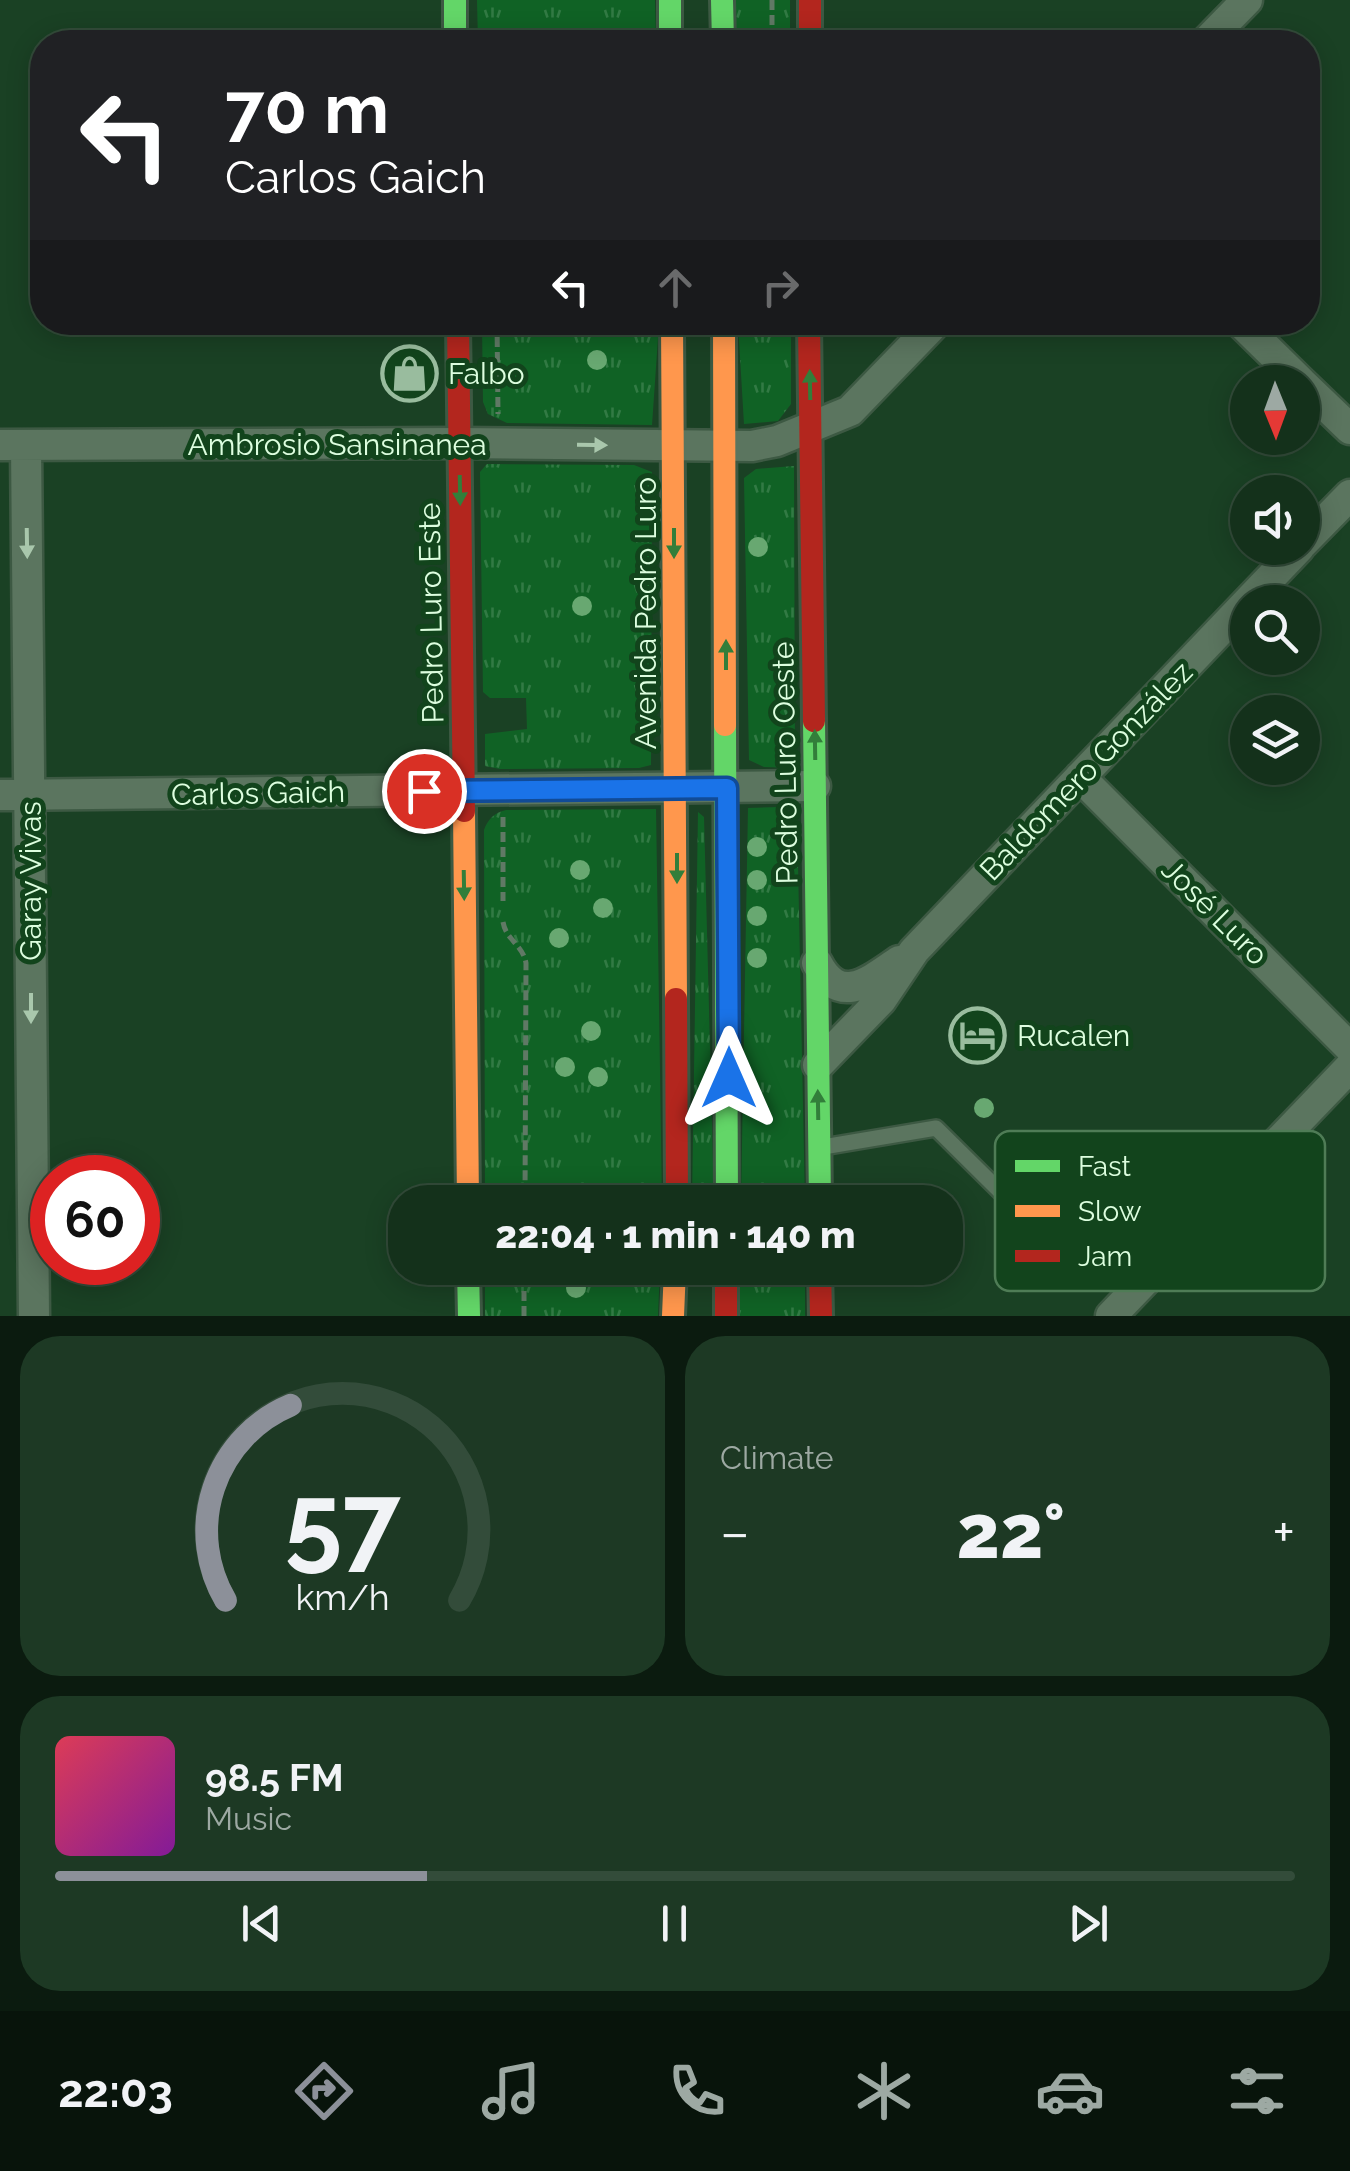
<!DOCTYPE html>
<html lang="en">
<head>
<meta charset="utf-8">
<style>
  :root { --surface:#14311b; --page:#1d3924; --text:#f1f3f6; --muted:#9da9a3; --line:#334c3a; --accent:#8c9099 }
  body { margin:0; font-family:Raleway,sans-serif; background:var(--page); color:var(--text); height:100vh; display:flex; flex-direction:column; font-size:38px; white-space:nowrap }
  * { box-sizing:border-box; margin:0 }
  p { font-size:32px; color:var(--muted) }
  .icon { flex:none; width:55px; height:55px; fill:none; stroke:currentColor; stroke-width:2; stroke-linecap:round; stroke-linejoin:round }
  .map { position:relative; height:1316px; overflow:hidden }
  .sheet { display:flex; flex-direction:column; gap:20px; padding:20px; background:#0b1b0f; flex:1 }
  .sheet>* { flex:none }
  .hud { position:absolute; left:30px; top:30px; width:1290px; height:305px; border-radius:40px; box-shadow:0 5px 25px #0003,0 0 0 2px var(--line); background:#202124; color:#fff; overflow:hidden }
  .needle { width:65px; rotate:179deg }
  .fabs { position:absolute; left:1230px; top:365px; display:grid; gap:20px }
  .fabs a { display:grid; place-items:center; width:90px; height:90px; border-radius:50%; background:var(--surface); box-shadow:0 5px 25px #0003,0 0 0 2px var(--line); font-size:50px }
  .speed { position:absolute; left:30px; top:1155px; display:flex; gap:20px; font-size:50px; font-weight:700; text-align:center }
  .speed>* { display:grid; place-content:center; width:130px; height:130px; border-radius:50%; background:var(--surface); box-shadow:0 5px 25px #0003,0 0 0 2px var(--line); line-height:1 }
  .speed .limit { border:15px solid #d22; background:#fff; color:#111 }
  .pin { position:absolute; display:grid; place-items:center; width:85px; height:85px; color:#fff; margin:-42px; border:5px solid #fff; border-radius:50%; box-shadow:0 2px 10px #0007 }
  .me { position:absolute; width:110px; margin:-55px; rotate:0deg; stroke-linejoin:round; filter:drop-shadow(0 0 8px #0008) }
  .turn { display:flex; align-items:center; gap:35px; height:210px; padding:0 30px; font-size:45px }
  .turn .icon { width:130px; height:130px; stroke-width:2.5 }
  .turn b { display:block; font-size:70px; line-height:85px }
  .lanes { display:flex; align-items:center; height:95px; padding:0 30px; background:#0003; justify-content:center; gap:50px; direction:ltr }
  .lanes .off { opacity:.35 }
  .big { font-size:75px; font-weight:800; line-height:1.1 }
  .sheet .tile { flex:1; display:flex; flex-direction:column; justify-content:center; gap:15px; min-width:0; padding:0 35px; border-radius:40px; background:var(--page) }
  .sheet .dial { align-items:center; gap:0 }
  .dial svg { height:260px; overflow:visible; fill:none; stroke:var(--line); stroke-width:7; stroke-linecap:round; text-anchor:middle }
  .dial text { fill:var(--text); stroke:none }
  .song { display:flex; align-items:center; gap:30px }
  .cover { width:120px; height:120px; border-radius:15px; background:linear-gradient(135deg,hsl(350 70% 55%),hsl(290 70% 35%)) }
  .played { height:10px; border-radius:5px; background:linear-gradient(90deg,var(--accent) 30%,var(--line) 30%) }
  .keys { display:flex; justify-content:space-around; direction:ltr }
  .heat { display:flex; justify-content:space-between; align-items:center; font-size:55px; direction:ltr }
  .sheet .tiles { flex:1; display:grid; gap:20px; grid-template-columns:1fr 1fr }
  .tile:last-child { grid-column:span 2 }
  .trip { position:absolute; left:388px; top:1185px; width:575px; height:100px; border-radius:40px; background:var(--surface); box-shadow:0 5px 25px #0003,0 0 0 2px var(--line); font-weight:800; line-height:100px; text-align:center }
  .dock { display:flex; height:160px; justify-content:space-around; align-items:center; background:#08140b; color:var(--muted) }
  .dock .icon { width:70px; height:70px }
  .dock .active { color:var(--accent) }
  .dock b { font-size:45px; color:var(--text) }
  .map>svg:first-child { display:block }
  .grass { fill:url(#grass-tufts) }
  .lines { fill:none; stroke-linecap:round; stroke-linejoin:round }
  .lane-casing { stroke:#3d5943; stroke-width:20 }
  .street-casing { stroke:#3d5943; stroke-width:35 }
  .fast-casing { stroke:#3d5943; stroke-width:28 }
  .slow-casing { stroke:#3d5943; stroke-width:28 }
  .jam-casing { stroke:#3d5943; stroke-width:28 }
  .path { stroke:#607965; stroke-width:5; stroke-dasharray:10 5; stroke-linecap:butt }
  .lane { stroke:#5b755f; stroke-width:15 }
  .street { stroke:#5b755f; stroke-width:30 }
  .fast { stroke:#63d668; stroke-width:22 }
  .slow { stroke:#ff974d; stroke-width:22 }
  .jam { stroke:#b3261e; stroke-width:22 }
  .tree { fill:#68a871 }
  .oneway { fill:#327e3a }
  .oneway2 { fill:#a9c7ac }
  .route-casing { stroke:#114b97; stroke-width:25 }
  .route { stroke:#1a73e8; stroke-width:18 }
  .labels { text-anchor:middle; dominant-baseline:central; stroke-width:10; stroke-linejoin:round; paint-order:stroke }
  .poi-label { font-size:30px; fill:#ddfedf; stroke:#12441c; text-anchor:start }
  .street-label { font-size:30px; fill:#ddfedf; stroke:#12441c }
  .key { fill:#12441c; stroke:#4f7c56; stroke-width:2.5 }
  .key-label { font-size:28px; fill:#ddfedf }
</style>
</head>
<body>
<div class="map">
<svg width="1350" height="1316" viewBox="0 0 1350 1316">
  <defs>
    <pattern id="grass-tufts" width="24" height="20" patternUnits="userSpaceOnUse" patternTransform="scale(2.5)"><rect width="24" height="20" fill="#106225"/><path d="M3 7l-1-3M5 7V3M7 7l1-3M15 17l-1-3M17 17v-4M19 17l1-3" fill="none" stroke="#327a44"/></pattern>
  </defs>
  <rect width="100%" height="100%" fill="#1a4124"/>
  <path class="grass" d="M477,0H655L656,42H478Z
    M736,0H790V42H736Z
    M482,323H659L652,425L507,423L488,414L483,402Z
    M738,323H791V404L778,421L744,424Z
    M487,464L634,465L652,472L651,765L639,768L500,769L485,766V734L527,729L526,698H490L483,692L480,472Z
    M794,466L795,768L764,767L749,760L744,478L756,469Z
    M780,807L797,817L805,1202H741L748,808Z
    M656,809L662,1202H485L484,830C488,819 494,813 506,810Z
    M698,812L704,817L714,1202H692Z
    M485,1268H660L658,1316H485Z
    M740,1268H805V1316H739Z"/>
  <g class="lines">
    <defs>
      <path id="lane" d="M823,1147L936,1128L1029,1220L1073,1173"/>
      <path id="street" d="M1206,42L1247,0
        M1240,322L1301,382
        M1302,383L1350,429
        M0,445L460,443L752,446L777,441L850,411L936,322
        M26,445L34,1316
        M1302,544L1350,495
        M1080,777L1350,1048
        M0,795L815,786
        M817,963C840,1007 870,981 899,961
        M818,1065L881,1000L914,951L1299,548
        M1111,1316L1350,1067"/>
      <path id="fast" d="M455,0V42
        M670,0V42
        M722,0L723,42
        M814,721L820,1202
        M725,725L727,1202
        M468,1268L469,1316"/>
      <path id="slow" d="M672,322L676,999
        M724,322L725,725
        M464,811L468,1202
        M673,1316L675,1268"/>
      <path id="jam" d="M810,0V42
        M458,322L464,811
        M809,322L814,721
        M676,999L677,1202
        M726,1268V1316
        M820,1268L821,1316"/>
    </defs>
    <use href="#lane" class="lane-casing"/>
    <use href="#street" class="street-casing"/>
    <use href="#fast" class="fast-casing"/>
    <use href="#slow" class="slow-casing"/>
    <use href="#jam" class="jam-casing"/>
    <path class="path" d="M772,0V42
      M497,322L498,414
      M503,817V901
      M503,922C506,940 523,945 526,963L525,1202
      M524,1316V1268"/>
    <use href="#lane" class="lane"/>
    <use href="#street" class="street"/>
    <use href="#fast" class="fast"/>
    <use href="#slow" class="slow"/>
    <use href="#jam" class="jam"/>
  </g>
  <g class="tree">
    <circle cx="597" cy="360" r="10"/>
    <circle cx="758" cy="547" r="10"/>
    <circle cx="582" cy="606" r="10"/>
    <circle cx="757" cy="847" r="10"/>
    <circle cx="580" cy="870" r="10"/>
    <circle cx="757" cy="880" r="10"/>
    <circle cx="603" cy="908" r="10"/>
    <circle cx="757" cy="916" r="10"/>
    <circle cx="559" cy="938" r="10"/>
    <circle cx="757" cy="958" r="10"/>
    <circle cx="591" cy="1031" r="10"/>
    <circle cx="565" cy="1067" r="10"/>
    <circle cx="598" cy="1077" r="10"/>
    <circle cx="984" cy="1108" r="10"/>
    <circle cx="576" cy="1288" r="10"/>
  </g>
  <defs><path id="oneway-solid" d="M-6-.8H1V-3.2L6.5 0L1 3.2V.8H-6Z" transform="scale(2.5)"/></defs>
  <g class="oneway">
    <use href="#oneway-solid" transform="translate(810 385) rotate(-91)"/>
    <use href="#oneway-solid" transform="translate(460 490) rotate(89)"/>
    <use href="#oneway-solid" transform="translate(674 543) rotate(90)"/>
    <use href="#oneway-solid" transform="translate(726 655) rotate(-90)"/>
    <use href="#oneway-solid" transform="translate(815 745) rotate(-91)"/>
    <use href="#oneway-solid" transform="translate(677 868) rotate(90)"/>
    <use href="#oneway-solid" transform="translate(464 885) rotate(89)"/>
    <use href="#oneway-solid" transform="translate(818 1105) rotate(-91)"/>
  </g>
  <g class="oneway2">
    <use href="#oneway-solid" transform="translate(592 445) rotate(1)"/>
    <use href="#oneway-solid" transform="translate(27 543) rotate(89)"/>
    <use href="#oneway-solid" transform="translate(31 1008) rotate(90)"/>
  </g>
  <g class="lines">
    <defs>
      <path id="route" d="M424,791L727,788L729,1078"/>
    </defs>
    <use href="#route" class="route-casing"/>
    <use href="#route" class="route"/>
  </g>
  <defs>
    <symbol id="shop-ring" viewBox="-11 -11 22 22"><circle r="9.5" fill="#12441c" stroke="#99bc9e" stroke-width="1.5"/><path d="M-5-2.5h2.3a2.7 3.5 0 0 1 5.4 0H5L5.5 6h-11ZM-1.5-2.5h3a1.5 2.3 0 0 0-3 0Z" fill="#99bc9e"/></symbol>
    <symbol id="hotel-ring" viewBox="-11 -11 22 22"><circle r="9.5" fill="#12441c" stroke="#99bc9e" stroke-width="1.5"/><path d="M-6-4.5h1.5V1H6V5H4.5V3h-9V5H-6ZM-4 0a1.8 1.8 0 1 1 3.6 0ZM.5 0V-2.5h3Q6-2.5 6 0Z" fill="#99bc9e"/></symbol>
  </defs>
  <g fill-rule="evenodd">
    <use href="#shop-ring" x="378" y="342" width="63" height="63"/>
    <use href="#hotel-ring" x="946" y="1004" width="63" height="63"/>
  </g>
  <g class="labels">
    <g class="poi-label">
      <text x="448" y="373">Falbo</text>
      <text x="1017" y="1035">Rucalen</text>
    </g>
    <g class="street-label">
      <text x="337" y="444">Ambrosio Sansinanea</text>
      <text transform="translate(431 613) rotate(-91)">Pedro Luro Este</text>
      <text transform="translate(645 613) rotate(-90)">Avenida Pedro Luro</text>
      <text transform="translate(785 763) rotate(-91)">Pedro Luro Oeste</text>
      <text transform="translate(1086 771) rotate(-46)">Baldomero González</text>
      <text transform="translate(258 793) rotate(-1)">Carlos Gaich</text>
      <text transform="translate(30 881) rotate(-90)">Garay Vivas</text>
      <text transform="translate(1215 912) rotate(45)">José Luro</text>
    </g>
  </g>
  <rect x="995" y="1131" width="330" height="160" rx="15" class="key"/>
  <rect x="1015" y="1160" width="45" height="12" fill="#63d668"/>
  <rect x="1015" y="1205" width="45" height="12" fill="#ff974d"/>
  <rect x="1015" y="1250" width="45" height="12" fill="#b3261e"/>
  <g class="key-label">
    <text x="1078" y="1176">Fast</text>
    <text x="1078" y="1221">Slow</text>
    <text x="1078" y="1266">Jam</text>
  </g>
</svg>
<div class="fabs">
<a><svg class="needle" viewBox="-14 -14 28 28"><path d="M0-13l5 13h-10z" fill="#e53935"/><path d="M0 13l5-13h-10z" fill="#9da9a3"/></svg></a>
<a><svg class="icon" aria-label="sound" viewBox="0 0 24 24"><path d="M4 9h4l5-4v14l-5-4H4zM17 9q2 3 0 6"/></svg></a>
<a><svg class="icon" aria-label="search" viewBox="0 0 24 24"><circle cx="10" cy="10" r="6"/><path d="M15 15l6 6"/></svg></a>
<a><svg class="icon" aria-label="layers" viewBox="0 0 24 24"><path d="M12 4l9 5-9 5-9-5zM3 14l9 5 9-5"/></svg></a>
</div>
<div class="speed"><div class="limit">60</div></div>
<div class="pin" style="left:424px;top:791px;background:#d93025"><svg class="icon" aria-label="arrive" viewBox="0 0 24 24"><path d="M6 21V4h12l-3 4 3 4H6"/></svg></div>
<svg class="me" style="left:729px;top:1078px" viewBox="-20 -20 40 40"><path d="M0-17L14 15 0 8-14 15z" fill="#1a73e8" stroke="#fff" stroke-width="4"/></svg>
<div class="trip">22:04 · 1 min · 140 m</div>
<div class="hud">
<div class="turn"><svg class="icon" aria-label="left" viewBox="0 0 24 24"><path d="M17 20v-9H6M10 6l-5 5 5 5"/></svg><div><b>70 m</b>Carlos Gaich</div></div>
<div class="lanes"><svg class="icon" aria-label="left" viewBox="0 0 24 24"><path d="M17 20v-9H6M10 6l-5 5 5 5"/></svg><svg class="icon off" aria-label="ahead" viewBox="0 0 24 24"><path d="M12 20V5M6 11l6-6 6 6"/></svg><svg class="icon off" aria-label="right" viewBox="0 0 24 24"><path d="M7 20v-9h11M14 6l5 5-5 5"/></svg></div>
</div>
</div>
<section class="sheet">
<div class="tiles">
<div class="tile dial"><svg viewBox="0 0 100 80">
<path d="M14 69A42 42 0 1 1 86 69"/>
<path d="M14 69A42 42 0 0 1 34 9" stroke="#8c9099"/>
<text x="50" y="56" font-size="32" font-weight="700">57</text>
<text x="50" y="72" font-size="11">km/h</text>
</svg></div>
<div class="tile"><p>Climate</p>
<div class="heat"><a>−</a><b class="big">22°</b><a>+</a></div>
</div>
<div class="tile">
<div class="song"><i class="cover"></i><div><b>98.5 FM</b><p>Music</p></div></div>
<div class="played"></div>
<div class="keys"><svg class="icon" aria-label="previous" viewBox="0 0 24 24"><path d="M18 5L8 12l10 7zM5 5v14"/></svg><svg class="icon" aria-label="pause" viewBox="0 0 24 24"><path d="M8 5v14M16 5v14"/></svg><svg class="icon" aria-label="next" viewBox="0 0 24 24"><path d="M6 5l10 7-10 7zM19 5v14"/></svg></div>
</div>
</div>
</section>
<nav class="dock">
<b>22:03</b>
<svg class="icon active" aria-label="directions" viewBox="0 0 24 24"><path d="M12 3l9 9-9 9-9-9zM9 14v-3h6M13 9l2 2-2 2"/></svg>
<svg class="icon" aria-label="music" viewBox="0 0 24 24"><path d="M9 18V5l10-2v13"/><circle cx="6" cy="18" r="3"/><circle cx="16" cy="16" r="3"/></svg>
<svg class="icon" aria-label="phone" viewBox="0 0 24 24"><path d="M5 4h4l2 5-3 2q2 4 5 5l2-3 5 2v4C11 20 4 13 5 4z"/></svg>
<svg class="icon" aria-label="climate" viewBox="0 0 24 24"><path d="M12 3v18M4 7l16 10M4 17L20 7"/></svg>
<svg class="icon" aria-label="car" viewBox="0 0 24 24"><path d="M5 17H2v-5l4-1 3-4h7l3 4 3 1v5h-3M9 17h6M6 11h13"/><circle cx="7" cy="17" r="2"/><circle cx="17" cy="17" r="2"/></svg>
<svg class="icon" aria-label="filters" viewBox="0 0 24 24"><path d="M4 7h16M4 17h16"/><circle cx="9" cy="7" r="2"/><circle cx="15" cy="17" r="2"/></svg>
</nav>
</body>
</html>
